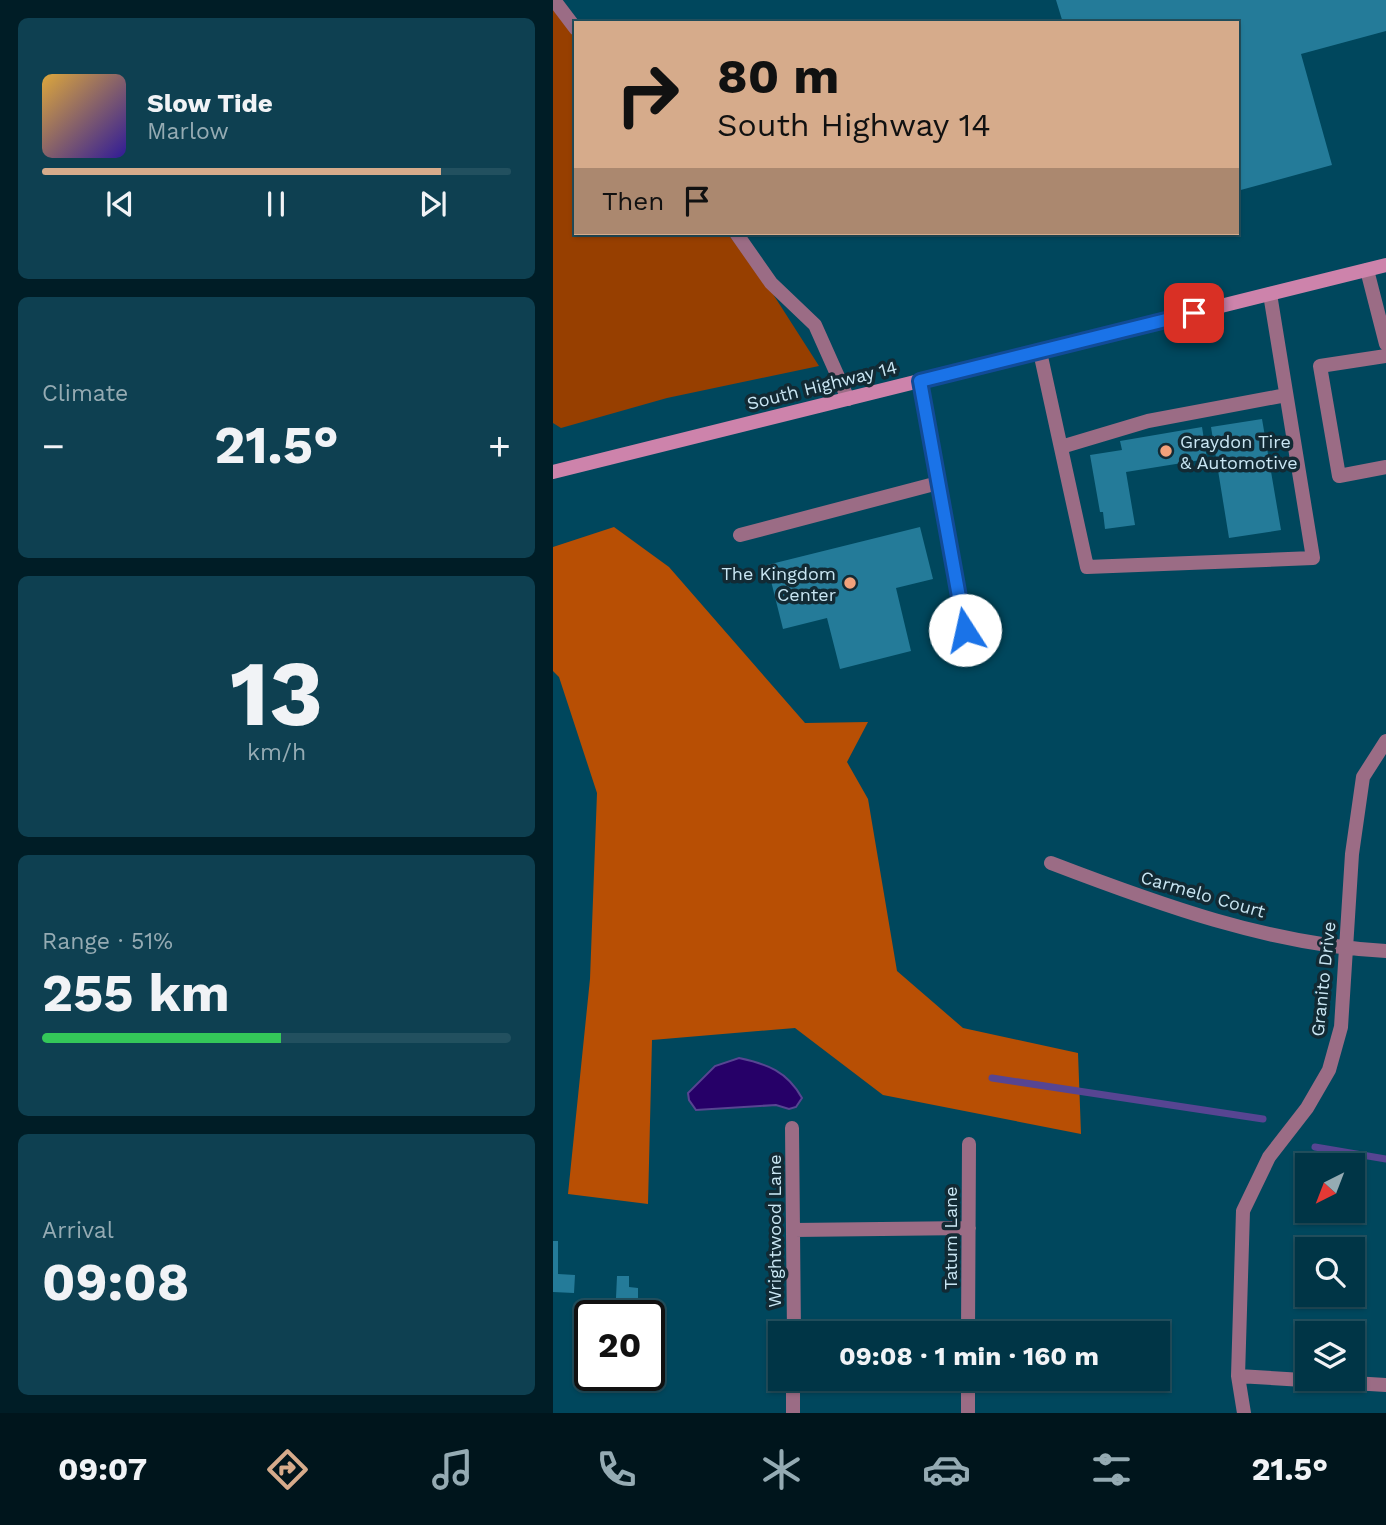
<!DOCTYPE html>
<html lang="en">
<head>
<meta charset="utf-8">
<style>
  :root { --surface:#003546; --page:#0e4051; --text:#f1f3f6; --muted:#95abb3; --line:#22505f; --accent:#d6ab8b }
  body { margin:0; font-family:"Work Sans",sans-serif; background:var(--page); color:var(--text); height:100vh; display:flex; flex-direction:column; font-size:26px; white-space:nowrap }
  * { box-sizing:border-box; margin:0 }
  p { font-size:23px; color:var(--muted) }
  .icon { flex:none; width:38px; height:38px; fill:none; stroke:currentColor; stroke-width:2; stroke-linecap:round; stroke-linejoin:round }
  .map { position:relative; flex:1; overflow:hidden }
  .drawer { display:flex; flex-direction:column; gap:18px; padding:18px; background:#001d26; width:553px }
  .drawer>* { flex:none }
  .top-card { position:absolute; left:21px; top:21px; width:665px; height:214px; border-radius:0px; box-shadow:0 2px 5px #0004,0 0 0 2px var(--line); background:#d6ab8b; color:#111; overflow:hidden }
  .needle { width:46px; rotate:222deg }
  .fabs { position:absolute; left:742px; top:1153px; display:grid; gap:14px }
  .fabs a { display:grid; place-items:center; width:70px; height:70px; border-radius:0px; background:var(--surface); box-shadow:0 2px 5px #0004,0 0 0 2px var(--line); font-size:35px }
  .speed { position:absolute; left:21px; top:1300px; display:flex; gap:14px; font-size:35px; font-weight:700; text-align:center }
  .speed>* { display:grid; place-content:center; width:91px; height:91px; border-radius:50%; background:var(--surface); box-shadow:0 2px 5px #0004,0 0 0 2px var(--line); line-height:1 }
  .speed .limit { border:4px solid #111; border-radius:10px; background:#fff; color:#111 }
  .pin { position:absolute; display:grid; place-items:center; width:60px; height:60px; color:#fff; margin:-30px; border-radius:14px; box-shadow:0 4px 10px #0006 }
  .me { position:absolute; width:77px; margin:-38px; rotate:350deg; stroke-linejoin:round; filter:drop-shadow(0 0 5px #0008) }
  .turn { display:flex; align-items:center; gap:24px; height:147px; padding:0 28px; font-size:32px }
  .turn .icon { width:91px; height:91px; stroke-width:2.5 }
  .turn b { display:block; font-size:49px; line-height:60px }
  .then { display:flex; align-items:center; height:66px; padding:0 28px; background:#0003; gap:14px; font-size:26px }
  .big { font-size:52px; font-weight:700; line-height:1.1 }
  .drawer .widget { flex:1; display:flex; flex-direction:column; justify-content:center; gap:10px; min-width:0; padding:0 24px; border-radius:10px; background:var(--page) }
  .drawer .dial { align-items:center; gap:0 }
  .dial b { font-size:91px; line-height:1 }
  .song { display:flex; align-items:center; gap:21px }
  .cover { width:84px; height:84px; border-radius:10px; background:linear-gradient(135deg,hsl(40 70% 55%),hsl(250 70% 35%)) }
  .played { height:7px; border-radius:4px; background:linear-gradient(90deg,var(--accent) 85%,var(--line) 85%) }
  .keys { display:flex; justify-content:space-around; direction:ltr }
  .heat { display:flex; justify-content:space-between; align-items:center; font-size:38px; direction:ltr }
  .charge { height:10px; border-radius:5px; background:linear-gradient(90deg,#34c759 51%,var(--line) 0) }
  .trip { position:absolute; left:215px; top:1321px; width:402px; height:70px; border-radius:0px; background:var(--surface); box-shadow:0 2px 5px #0004,0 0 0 2px var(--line); font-weight:700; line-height:70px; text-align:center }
  .tab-bar { display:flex; height:112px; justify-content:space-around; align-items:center; background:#00151c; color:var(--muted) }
  .tab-bar .icon { width:49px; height:49px }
  .tab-bar .active { color:var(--accent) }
  .tab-bar b { font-size:32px; color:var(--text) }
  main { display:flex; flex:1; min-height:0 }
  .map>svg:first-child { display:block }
  .green { fill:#973f00 }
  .forest { fill:#b84f04 }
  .water { fill:#260068; stroke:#574592; stroke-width:2 }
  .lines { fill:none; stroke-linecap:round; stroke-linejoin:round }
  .stream { stroke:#574592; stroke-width:7 }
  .building { fill:#247b99 }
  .lane { stroke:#9b6c85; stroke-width:14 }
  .street { stroke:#9b6c85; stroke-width:14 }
  .secondary { stroke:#cd83ab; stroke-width:14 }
  .route-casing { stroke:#114b97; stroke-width:18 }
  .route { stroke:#1a73e8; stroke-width:12 }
  .poi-dot { fill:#f1a17b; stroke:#122a34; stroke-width:2.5 }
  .labels { text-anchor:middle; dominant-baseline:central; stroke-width:7; stroke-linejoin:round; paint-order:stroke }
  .street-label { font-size:18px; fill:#c9e6f3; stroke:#122a34 }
  .poi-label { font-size:18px; fill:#c9e6f3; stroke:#122a34; text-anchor:start }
</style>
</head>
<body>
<main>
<section class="drawer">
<div class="widget">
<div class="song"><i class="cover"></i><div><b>Slow Tide</b><p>Marlow</p></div></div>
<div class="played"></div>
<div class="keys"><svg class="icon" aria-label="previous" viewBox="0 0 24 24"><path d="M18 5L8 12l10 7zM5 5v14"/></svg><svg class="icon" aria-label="pause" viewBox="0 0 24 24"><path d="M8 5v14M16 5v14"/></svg><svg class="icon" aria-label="next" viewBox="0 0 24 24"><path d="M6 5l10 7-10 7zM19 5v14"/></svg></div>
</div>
<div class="widget"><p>Climate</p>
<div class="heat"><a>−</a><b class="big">21.5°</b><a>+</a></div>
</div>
<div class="widget dial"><b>13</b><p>km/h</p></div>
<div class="widget"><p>Range · 51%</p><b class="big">255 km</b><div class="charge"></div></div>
<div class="widget"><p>Arrival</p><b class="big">09:08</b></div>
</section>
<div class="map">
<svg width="833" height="1413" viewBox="0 0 833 1413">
  <rect width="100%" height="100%" fill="#00475d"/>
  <path class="green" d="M0,9L23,38V233H174L211,280L266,366L114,398L8,428L0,423Z"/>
  <path class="forest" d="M61,527L116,567L252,723L315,722L294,762L315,799L344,971L410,1028L525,1053L528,1134L330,1095L242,1028L99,1040L95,1204L15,1194L37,979L44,793L6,677L0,671V547Z"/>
  <path class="water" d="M186,1058C214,1064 234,1071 249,1098L243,1107L236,1109L223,1105L143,1110L136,1100L135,1093L162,1066Z"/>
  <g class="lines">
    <path class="stream" d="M439,1078L710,1119
      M762,1147L833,1159"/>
  </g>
  <path class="building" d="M503,0H833V31L748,54L779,165L684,191V23H510Z
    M709,419L728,530L676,538L658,427Z
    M649,427L654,459L573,472L582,525L552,529L550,512H547L537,455L569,450L567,441Z
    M367,527L380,579L343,588L358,651L287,669L274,618L230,629L214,565Z
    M0,1241H5V1274L22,1275L21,1293L0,1292Z
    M64,1276H76V1287L85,1288V1299L63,1298Z"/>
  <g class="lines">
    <path class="lane" d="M1,0L23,29
      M183,233L218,283L262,325L295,399
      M814,270L833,344
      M487,352L534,567L760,558L717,294
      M833,356L767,366L786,476L833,467
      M367,381L412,630
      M508,447L595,421L733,395
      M187,535L385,483"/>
    <path class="street" d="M498,863C605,904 717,945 833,951
      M239,1128L241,1334
      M241,1230L416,1228
      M415,1334L416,1144
      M685,1376L833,1385
      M240,1413V1379
      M415,1413V1379
      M691,1413L685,1376L690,1211L716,1157L754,1108L776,1070L788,1027L799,854L810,777L833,741"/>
    <path class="secondary" d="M0,472L833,265"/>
  </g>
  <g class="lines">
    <defs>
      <path id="route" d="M412,630L367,381L641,313"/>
    </defs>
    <use href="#route" class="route-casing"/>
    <use href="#route" class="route"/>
  </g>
  <g class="poi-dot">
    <circle cx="613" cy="451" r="7"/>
    <circle cx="297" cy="583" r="7"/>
  </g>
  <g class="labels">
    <g class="street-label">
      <text transform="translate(269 385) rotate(-14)">South Highway 14</text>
      <text transform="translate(650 894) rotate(16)">Carmelo Court</text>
      <text transform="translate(770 979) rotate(-84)">Granito Drive</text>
      <text transform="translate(221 1231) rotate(-90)">Wrightwood Lane</text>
      <text transform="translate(397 1238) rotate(-90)">Tatum Lane</text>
    </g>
    <g class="poi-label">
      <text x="627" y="441">Graydon Tire<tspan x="627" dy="21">&amp; Automotive</tspan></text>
      <text x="283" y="573" text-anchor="end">The Kingdom<tspan x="283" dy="21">Center</tspan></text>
    </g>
  </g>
</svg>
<div class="fabs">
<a><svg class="needle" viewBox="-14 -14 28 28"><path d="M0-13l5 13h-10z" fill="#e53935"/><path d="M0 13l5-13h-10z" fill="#95abb3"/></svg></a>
<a><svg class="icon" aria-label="search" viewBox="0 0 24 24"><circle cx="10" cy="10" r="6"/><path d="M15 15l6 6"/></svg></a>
<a><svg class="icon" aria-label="layers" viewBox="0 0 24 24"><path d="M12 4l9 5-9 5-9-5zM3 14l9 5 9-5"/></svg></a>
</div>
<div class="speed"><div class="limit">20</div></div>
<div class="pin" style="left:641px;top:313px;background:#d93025"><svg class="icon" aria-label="arrive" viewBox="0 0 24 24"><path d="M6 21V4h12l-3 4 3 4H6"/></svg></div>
<svg class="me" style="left:412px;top:630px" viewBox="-20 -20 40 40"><circle r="19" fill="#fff"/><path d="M0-13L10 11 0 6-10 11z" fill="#1a73e8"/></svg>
<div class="trip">09:08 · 1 min · 160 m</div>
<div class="top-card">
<div class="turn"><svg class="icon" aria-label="right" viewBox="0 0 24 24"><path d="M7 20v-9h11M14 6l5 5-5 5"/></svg><div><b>80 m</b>South Highway 14</div></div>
<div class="then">Then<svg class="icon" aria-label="arrive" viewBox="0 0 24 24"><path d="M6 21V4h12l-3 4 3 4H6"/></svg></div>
</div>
</div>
</main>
<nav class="tab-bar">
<b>09:07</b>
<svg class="icon active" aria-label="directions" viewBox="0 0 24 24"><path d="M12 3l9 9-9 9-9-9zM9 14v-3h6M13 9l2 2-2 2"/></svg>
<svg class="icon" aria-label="music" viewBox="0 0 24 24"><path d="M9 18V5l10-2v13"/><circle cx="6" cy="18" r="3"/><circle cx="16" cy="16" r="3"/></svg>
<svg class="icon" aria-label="phone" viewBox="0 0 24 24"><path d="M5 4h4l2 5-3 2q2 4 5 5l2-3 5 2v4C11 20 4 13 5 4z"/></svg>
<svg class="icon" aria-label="climate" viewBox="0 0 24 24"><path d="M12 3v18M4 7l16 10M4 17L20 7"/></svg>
<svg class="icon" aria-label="car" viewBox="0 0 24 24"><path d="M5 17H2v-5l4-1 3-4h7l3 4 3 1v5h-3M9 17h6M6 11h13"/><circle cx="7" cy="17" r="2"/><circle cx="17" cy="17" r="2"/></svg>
<svg class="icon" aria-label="filters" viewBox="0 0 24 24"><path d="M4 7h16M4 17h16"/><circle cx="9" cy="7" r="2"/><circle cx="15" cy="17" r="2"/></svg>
<b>21.5°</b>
</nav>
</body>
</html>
